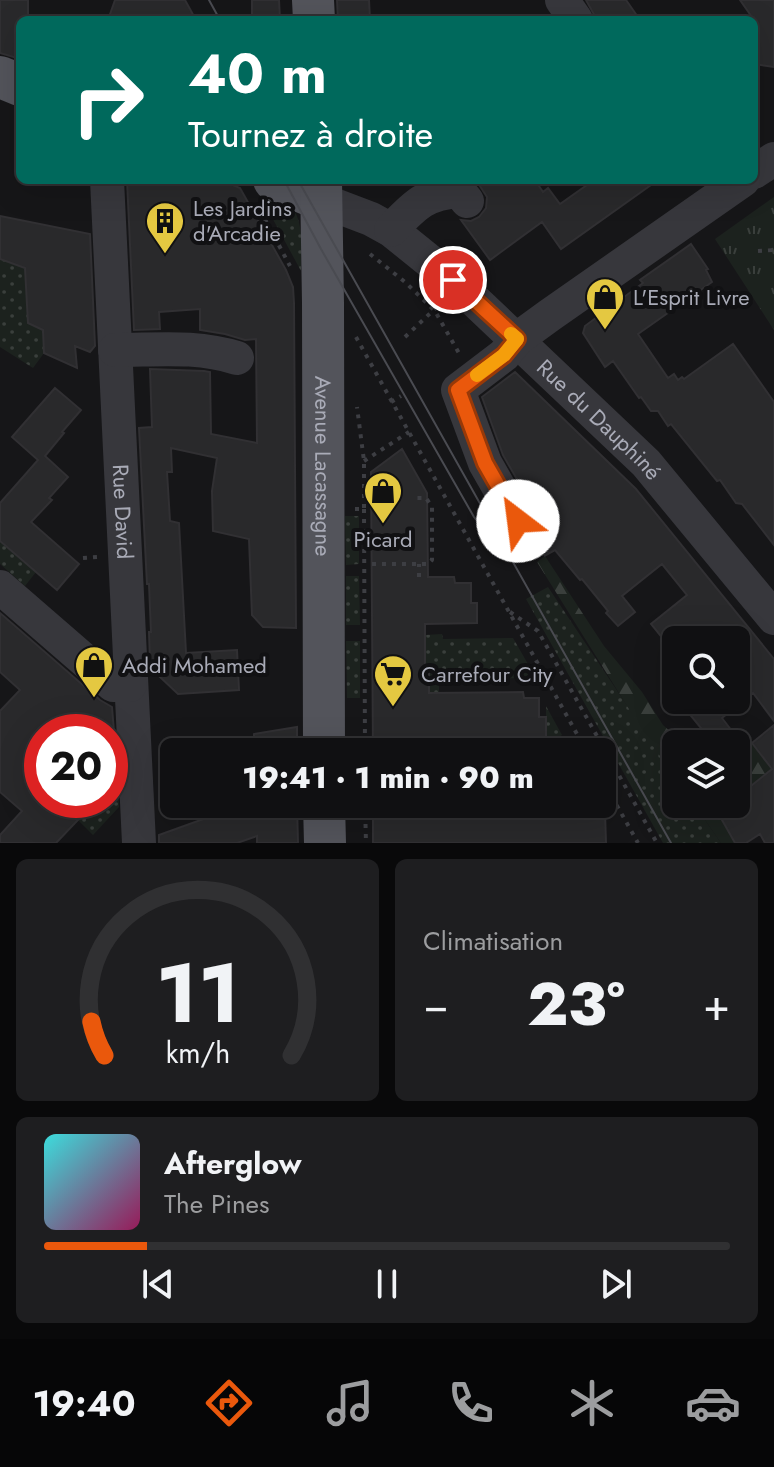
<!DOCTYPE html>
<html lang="fr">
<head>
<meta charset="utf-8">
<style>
  :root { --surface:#101012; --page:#1e1e20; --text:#f1f3f6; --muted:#9c9d9f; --line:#303032; --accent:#ea580c }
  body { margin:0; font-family:Jost,sans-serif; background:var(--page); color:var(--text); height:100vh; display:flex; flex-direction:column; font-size:30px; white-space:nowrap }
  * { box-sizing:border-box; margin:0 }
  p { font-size:26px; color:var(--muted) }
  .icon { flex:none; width:44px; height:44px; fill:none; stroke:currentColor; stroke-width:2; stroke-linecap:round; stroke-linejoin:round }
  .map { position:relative; height:843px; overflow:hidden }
  .sheet { display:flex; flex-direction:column; gap:16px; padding:16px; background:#09090a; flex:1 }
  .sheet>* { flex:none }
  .guide { position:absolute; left:16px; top:16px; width:742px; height:168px; border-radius:12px; box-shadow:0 8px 32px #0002,0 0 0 2px var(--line); background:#00695c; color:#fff; overflow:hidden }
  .buttons { position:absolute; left:662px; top:626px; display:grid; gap:16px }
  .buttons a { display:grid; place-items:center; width:88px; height:88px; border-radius:12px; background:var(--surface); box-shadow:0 8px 32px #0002,0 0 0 2px var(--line); font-size:40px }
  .speed { position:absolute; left:24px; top:714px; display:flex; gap:16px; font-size:40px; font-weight:700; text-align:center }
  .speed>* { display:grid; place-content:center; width:104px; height:104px; border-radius:50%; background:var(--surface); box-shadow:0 8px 32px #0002,0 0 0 2px var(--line); line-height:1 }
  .speed .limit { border:12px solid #d22; background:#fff; color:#111 }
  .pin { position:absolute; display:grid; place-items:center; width:68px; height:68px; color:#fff; margin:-34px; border:4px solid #fff; border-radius:50%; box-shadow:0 2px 8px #0007 }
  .me { position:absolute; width:88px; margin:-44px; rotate:330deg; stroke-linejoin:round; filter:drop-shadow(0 0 6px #0008) }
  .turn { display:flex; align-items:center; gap:28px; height:168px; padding:0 40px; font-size:36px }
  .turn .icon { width:104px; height:104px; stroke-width:2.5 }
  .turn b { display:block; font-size:56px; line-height:68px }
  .big { font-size:60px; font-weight:800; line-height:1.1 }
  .sheet .card { flex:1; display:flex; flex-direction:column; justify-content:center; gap:12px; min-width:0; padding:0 28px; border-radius:12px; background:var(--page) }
  .sheet .dial { align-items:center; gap:0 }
  .dial svg { height:208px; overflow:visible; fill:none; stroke:var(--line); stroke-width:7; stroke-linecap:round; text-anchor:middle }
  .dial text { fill:var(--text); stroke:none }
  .song { display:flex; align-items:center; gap:24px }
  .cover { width:96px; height:96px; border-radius:12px; background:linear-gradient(135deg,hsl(180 70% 55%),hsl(330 70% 35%)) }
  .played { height:8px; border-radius:4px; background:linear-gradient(90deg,var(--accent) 15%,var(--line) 15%) }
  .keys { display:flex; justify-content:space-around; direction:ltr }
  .heat { display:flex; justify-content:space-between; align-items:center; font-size:44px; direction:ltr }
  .sheet .tiles { flex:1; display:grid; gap:16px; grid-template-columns:1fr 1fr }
  .card:last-child { grid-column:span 2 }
  .trip { position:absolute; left:160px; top:738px; width:456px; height:80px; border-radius:12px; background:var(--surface); box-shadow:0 8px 32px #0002,0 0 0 2px var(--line); font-weight:800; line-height:80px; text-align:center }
  .dock { display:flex; height:128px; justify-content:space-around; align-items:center; background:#060607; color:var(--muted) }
  .dock .icon { width:56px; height:56px }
  .dock .current { color:var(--accent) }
  .dock b { font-size:36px; color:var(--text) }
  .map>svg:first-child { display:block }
  .grass { fill:url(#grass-dots) }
  .forest { fill:url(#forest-firs) }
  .park { fill:url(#park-tufts) }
  .building { fill:#29292b; stroke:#313033; stroke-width:2 }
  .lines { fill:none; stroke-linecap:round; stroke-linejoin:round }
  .path { stroke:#3d3e43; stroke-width:4; stroke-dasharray:4 6; stroke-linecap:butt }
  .minor { stroke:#37373c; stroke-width:34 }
  .major { stroke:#53545b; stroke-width:42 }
  .tram { stroke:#4a4b51; stroke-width:2 }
  .route-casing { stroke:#983908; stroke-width:20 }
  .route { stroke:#ea580c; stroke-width:14 }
  .slow { stroke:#f59e0b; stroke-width:14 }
  .labels { text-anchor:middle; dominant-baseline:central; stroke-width:8; stroke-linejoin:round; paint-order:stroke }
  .poi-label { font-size:22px; fill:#a9abb7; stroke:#111113; text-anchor:start }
  .street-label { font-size:22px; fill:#a9abb7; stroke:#111113 }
</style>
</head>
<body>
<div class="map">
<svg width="774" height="843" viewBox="0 0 774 843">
  <defs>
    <pattern id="grass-dots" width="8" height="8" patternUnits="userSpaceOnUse" patternTransform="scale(2)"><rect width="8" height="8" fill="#1c221e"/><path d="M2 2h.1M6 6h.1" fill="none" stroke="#3a3f3c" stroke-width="1.8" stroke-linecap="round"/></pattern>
    <pattern id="forest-firs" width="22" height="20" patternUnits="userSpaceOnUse" patternTransform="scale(2)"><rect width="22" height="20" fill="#1c221e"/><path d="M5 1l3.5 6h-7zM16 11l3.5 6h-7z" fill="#3a3f3c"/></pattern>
    <pattern id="park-tufts" width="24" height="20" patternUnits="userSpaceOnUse" patternTransform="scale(2)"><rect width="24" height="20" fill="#1c221e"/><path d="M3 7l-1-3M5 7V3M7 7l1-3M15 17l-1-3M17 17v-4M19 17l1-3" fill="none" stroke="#3a3f3c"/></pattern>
  </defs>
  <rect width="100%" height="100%" fill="#161618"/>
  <path class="grass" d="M255,186C264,191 275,194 284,200C306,214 301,248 301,271Z
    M0,259L44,273L26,290L28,323L47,332L44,338V353L33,368L0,347Z
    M345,516H359V564L346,565Z
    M0,541L36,572L25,586L0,564Z
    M359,576L360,625H346V576Z
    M548,587L676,779V804H694L721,843H663L526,599Z
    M442,634L443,639L513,638L536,678L439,679V693H429V670H436V667L425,666V635Z
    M346,641H360V698H347Z
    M546,706L562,735L555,739L559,746L567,743L571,750L575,748L577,752H521V748L546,747Z
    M118,779L119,807L93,835L78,820L98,800H110V787Z"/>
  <path class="forest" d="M545,556L604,646L642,692L663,725L684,744H676V779L644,733L537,562Z
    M752,743L773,769L736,799V754Z
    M694,804H729L717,811L735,843H721Z"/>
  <path class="park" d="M774,197V330L715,239Z"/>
  <path class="building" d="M0,0H28V20H20V59L0,53Z
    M115,0H185L196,20H108Z
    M252,0H279L280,20H255V18H252Z
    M337,0H369L370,20H338Z
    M586,0H626L640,20H597Z
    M740,0H774V67L754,64V20Z
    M127,180H221L240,188L286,270L293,287L294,303L296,628L263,627L252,615L249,539L213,531L212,491L217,458L171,448L172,472H167L170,521L179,523L186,653L237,650L239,690L178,694L159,676V662H150L149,632H151L149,584H147L139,428L152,427L150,369L204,371L210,372L211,434L257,443L256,339L245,340L225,334L200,330V309L159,312L160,329L134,330Z
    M476,180H535L543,192L548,188L560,204L594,180H658L561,249L542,222L490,260L461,220L471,221L479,217L486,208L487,197Z
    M0,216L90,234L95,346L90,352L75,346L77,368L44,353L43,330L28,323L25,268L0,259Z
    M691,244L708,269L706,270L712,282L638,334L668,378L674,374L678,380L682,377L684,379L733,344L774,402V545L742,504L736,503L720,480L717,481L671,424L668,426L658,411H651L641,397L639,398L613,361L605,367L583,333L585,326L643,283L640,280Z
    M515,372L636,489L774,659V721L753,693L722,718L735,735L724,744H714L678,700H736V640H724L714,628L699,640H664L651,624L687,595L662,564L622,596L635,612L618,626L606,613L608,611L582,579L580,580L555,550L544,556L548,551L550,543L548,533L503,455L482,397Z
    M55,388L81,410L62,432L64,433L45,456L68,477L49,498L52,500L31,522L79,564L57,590L0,541V503L38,460L12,437Z
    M402,449L427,493L428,577H454L455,583H471V603H477V623L425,624V666H429V693L523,692L524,698H539V717H546V739H430V752H373L371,472Z
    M0,613L100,700L112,707L114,732H42V800H97L56,843H0V835L22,811L0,792V711L20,690L0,672Z
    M774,725V843H765L760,834L746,843H735L717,811L729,804H736V798L772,769L752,743Z
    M297,727V752H254V734Z
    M245,804H297L298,843H257V836L237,843H159V835Z
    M373,804L444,805V807L590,805V811L605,812L606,843H373Z"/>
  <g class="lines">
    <path class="path" d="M260,210L290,266
      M758,251L774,250
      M370,254L405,282L435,311L460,355
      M356,337L587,752
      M405,337L440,304
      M391,402L401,396
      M364,461L409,432
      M355,509H364V461L357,407
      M364,509L365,752
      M83,558L97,557
      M372,564H428L432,560V507L426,498H413
      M419,577V564
      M510,612L538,631L657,843
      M602,779L638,843
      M365,804L366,843"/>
    <g class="minor">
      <path d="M562,0L576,20"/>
      <path d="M754,172L774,159"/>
      <path id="s1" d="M107,180L139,843"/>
      <path id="s2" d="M321,200L371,219L391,230L453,280L646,463L774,618"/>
      <path d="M391,230C414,206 425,193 459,191L467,201"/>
      <path d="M115,350C157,350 196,345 237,358"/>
      <path d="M530,542L485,463L458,390L504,355L517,339L550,315L743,180"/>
      <path d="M0,587L113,685H130"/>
    </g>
    <g class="major">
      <path d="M313,0L314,20"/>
      <path d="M0,77L20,85"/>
      <path d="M274,180L321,200"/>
      <path id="s3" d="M321,180L323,303L324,752"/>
      <path d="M324,804L325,843"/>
    </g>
    <path class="tram" d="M209,0L220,20
      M284,180L321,249L454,482L474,517L490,538
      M298,180L671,843"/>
  </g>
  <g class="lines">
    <defs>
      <path id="route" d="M453,280L517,339L504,355L458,390L485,463L518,521"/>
    </defs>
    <use href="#route" class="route-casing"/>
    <use href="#route" class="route"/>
    <path class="slow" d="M477,375L504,355L517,339L511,334"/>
  </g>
  <defs>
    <symbol id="building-pin" viewBox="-11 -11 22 30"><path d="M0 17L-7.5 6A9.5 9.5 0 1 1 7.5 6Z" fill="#e4c841" stroke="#111113"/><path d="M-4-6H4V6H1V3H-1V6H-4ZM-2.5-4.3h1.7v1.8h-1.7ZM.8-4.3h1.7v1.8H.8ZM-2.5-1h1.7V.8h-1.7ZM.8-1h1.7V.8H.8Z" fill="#111"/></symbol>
    <symbol id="shop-pin" viewBox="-11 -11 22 30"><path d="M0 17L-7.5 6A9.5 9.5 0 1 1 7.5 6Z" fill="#e4c841" stroke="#111113"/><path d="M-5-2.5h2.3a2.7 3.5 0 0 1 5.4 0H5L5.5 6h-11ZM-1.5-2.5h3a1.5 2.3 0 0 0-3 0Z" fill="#111"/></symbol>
    <symbol id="supermarket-pin" viewBox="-11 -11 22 30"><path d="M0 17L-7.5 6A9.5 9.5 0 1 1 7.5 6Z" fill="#e4c841" stroke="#111113"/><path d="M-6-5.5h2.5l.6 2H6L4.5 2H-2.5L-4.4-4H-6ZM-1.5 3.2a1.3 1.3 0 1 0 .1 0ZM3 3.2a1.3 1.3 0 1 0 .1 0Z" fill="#111"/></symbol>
  </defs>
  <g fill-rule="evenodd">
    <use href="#building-pin" x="143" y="199" width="44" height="60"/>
    <use href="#shop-pin" x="583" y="275" width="44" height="60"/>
    <use href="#shop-pin" x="361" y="469" width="44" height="60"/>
    <use href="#shop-pin" x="72" y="643" width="44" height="60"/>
    <use href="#supermarket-pin" x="371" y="652" width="44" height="60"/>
  </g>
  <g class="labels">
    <g class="poi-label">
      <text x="193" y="208">Les Jardins<tspan x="193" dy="25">d'Arcadie</tspan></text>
      <text x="633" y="297">L'Esprit Livre</text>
      <text x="383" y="539" text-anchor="middle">Picard</text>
      <text x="122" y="665">Addi Mohamed</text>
      <text x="421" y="674">Carrefour City</text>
    </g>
    <g class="street-label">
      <text stroke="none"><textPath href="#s2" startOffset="358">Rue du Dauphiné</textPath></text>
      <text stroke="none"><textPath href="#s3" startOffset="286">Avenue Lacassagne</textPath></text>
      <text stroke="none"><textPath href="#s1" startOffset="332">Rue David</textPath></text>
    </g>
  </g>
</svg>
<div class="buttons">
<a><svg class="icon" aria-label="search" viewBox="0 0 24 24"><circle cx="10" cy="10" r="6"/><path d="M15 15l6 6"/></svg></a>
<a><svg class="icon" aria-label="layers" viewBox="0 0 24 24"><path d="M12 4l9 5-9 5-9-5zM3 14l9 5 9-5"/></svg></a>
</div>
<div class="speed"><div class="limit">20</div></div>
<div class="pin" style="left:453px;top:280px;background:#d93025"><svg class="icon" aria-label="arrive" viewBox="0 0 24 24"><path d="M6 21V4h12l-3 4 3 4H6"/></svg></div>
<svg class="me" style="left:518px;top:521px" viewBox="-20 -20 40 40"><circle r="19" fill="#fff"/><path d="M0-13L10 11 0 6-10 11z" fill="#ea580c"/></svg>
<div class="trip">19:41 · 1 min · 90 m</div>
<div class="guide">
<div class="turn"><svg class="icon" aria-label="right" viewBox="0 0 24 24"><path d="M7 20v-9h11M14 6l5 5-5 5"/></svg><div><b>40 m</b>Tournez à droite</div></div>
</div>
</div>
<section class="sheet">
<div class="tiles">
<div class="card dial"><svg viewBox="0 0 100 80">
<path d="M14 69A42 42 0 1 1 86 69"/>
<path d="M14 69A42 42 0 0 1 9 56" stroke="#ea580c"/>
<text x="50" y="56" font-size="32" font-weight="700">11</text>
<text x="50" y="72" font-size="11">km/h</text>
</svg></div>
<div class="card"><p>Climatisation</p>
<div class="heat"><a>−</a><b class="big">23°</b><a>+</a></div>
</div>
<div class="card">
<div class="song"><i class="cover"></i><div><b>Afterglow</b><p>The Pines</p></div></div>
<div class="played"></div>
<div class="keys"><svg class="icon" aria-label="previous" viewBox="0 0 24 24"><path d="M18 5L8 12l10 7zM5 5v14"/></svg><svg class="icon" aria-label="pause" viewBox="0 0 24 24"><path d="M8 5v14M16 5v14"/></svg><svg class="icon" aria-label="next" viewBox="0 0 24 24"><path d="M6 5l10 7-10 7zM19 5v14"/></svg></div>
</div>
</div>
</section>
<nav class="dock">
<b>19:40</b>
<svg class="icon current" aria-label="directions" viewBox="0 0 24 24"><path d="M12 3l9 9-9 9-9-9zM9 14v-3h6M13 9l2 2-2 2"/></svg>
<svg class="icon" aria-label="music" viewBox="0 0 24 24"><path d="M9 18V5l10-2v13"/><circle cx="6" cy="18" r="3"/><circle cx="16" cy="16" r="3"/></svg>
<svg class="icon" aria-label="phone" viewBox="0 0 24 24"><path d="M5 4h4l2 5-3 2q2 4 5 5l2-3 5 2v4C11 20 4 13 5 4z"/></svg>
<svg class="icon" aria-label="climate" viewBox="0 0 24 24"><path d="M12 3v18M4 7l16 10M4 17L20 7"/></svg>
<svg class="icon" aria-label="car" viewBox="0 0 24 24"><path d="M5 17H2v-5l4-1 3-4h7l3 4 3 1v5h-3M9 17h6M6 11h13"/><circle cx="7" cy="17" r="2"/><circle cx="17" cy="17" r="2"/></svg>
</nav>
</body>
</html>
